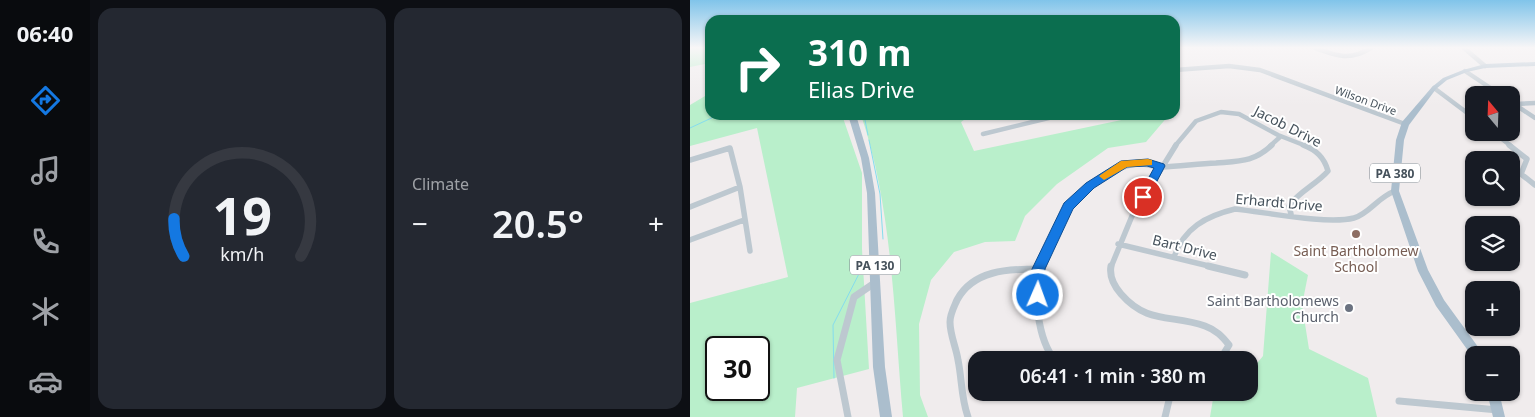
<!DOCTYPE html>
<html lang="en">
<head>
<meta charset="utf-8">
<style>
  :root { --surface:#171b24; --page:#242831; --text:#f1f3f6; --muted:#9ea1a6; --line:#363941; --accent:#1478e2 }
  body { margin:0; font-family:"Noto Sans",sans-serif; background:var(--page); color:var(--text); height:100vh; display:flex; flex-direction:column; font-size:19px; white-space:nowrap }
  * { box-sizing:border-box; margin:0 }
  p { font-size:16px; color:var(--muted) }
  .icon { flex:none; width:28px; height:28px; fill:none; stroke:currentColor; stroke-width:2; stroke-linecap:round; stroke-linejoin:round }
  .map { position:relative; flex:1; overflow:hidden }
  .details { display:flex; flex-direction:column; gap:8px; padding:8px; background:#0d0f14; width:600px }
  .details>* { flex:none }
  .guide { position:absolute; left:15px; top:15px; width:475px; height:105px; border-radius:15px; box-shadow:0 1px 4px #0004; background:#0b6e4f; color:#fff; overflow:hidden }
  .needle { width:32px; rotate:341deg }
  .fabs { position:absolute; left:775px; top:86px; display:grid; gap:10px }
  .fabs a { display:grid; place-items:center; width:55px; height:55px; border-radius:10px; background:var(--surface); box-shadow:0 1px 4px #0004; font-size:25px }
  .speed { position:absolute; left:15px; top:336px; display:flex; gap:10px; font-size:25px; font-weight:700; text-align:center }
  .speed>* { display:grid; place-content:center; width:65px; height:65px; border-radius:50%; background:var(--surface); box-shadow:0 1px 4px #0004; line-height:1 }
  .speed .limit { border:2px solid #111; border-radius:8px; background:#fff; color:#111 }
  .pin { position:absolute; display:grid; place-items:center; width:42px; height:42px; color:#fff; margin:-21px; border:2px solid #fff; border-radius:50%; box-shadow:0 1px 5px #0007 }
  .me { position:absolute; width:55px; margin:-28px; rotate:2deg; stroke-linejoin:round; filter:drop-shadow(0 0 4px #0008) }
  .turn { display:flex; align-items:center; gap:18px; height:105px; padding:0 20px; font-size:22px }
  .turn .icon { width:65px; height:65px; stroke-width:2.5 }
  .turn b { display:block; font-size:35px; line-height:42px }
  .big { font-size:38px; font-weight:600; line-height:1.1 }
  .details .widget { flex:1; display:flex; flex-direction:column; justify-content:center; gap:8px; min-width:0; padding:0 18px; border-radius:15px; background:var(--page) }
  .details .dial { align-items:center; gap:0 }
  .dial svg { height:130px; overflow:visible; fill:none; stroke:var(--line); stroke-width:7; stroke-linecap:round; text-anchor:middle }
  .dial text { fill:var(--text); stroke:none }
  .heat { display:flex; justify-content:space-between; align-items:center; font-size:28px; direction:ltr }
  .details .tiles { flex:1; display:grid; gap:8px; grid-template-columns:repeat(2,1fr) }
  .trip { position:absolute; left:278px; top:351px; width:290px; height:50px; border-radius:15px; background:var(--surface); box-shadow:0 1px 4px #0004; font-weight:600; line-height:50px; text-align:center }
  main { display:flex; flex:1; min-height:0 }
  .menu { display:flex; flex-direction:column; width:90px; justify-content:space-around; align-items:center; background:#090b0e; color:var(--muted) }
  .menu .icon { width:35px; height:35px }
  .menu .current { color:var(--accent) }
  .menu b { font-size:22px; color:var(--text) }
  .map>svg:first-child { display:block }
  .green { fill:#b9efcb; fill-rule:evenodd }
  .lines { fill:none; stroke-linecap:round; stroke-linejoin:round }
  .stream { stroke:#85ddee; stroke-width:1 }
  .street-far2 { stroke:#bdc8d0; stroke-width:4.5 }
  .street-far1 { stroke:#bdc8d0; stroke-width:5.5 }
  .street { stroke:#bdc8d0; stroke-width:7 }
  .primary { fill:#abbecd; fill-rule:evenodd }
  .route { fill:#1478e2; stroke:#0d4e93 }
  .slow { fill:#f59e0b }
  .education-dot { fill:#8d6e63; stroke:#fff; stroke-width:2 }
  .worship-dot { fill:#6b7280; stroke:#fff; stroke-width:2 }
  .labels { text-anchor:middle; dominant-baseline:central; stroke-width:4; stroke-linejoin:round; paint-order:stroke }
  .far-street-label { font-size:11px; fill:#45515b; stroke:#fff }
  .shield { fill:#fff; stroke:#7d858c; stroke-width:1 }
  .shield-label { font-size:12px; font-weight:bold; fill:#45515b }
  .street-label { font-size:14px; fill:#45515b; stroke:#fff }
  .education-label { font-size:14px; fill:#785e54; stroke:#fff }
  .worship-label { font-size:14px; fill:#5b616d; stroke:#fff; text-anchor:end }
</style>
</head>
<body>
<main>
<nav class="menu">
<b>06:40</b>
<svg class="icon current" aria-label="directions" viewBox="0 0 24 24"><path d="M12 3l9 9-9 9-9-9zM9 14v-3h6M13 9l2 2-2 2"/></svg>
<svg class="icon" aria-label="music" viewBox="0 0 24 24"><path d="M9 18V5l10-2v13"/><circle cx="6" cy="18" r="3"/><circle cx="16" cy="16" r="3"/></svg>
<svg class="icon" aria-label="phone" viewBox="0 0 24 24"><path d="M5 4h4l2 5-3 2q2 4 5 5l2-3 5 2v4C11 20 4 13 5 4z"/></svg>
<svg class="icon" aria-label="climate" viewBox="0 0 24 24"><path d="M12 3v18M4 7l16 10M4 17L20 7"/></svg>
<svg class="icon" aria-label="car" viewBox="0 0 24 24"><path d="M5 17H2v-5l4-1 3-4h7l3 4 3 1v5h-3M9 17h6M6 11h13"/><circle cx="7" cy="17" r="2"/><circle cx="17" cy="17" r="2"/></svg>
</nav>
<section class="details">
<div class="tiles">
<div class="widget dial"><svg viewBox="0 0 100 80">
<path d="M14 69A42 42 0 1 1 86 69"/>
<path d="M14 69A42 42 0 0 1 8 46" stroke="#1478e2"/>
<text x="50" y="56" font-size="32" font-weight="700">19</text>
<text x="50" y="72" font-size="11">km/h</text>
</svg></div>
<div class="widget"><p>Climate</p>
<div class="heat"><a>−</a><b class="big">20.5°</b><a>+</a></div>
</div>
</div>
</section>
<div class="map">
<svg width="845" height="417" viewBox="0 0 845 417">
  <rect width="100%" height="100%" fill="#f0eced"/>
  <path class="green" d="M0,48H20V63L0,67Z
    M20,93V115H152L172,173V249L179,369L107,388L105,417H0V303L98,277L67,128L0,146V105ZM26,348H69V390H26Z
    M171,115H281L271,122L284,151L455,115H479L456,142L418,148L367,184L335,216L325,241L295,242L264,252L241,280L229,324L230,395L238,417H213C204,318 203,209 171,115Z
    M581,252L618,275L612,305L619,349L678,378L687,417H520L524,393L559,392V373L573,356Z"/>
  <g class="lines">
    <path class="stream" d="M174,115L178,135
      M0,128L28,115
      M179,140L190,194L193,239
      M144,378L143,325L177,258"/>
    <path class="street-far2" d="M625,48C647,56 660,61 681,48
      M774,48L795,66
      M485,70L539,66L570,70L715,124
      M775,71L811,95
      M744,88L784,118
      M821,102L845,118
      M825,104L845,103
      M803,132L821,146
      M293,134L371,115
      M485,146L506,121L531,112L549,114L588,135L616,146
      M580,146L590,137"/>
    <path class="street-far1" d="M819,145L837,159L831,174L845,185
      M0,160L40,148L50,187L60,251
      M0,207L50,187
      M601,214L599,206C608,192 627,184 638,171C634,157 626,150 613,145
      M0,240L54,220
      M428,244L523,267
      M484,257C494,228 516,216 545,209C575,212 637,225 664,218C679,214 688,197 705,191
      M350,267C365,222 395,172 446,164C455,163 464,167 472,167C490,166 508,164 526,163C550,161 564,162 582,145
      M421,267L442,216L486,145"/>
    <path class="street" d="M350,266C342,290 348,341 365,360
      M421,266C419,277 424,286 431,294C458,325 482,314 515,326C526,330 532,336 539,345L530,360
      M518,266L555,275
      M709,401L808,410
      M158,417L147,360L164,297L186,282
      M278,417C271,398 272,379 268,360C266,347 260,335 260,322C260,314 264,307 267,300C283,270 318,269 349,269
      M475,417L481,392"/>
    <path class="primary" d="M845,62V66L795,68L777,72L757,80L746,89L719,125L714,140L709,191L738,270L754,300L791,351L793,355H784V359L746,306L728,271L701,191L706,140L712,122L742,87L753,78L773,70L795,64Z
      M158,115H166L179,158L185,193L195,367L202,417H190L183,367L177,193L171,158Z
      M797,392H809L815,417H803Z"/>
  </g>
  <linearGradient id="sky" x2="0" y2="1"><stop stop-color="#80c4ea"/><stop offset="0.45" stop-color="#f8f6f7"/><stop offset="1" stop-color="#f8f6f7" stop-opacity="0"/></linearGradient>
  <rect width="845" height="106" fill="url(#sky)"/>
  <path class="route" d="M458,159L474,164L475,166L457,200H449L448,197L464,168L457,166L437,167L404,188L383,209L355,269L352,299H343L341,295L342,269L374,203L396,183L431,161Z"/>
  <path class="slow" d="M458,159L462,160V165L437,167L414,180L409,176L431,161Z"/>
  <circle class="education-dot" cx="666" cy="234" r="5"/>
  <circle class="worship-dot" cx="659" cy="308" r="5"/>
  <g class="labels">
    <g class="far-street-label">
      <text transform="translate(676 100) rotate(20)">Wilson Drive</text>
    </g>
    <g class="shield">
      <rect x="680" y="163.5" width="50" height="19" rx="4"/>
      <rect x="160" y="255.5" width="50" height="19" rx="4"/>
    </g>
    <g class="shield-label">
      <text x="705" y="173">PA 380</text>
      <text x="185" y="265">PA 130</text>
    </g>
    <g class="street-label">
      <text transform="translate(598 126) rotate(27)">Jacob Drive</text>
      <text transform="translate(589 202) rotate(5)">Erhardt Drive</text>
      <text transform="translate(495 247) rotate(14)">Bart Drive</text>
    </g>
    <g class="education-label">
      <text x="666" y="250">Saint Bartholomew<tspan x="666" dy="16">School</tspan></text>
    </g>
    <g class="worship-label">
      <text x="649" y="300">Saint Bartholomews<tspan x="649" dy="16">Church</tspan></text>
    </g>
  </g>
</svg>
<div class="fabs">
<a><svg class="needle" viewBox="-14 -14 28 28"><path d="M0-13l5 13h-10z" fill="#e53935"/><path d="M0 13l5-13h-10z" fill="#9ea1a6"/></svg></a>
<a><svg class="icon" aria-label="search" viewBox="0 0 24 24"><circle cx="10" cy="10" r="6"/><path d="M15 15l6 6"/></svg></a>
<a><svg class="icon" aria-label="layers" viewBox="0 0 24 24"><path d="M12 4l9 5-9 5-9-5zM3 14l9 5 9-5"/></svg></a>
<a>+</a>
<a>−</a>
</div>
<div class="speed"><div class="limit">30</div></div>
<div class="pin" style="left:453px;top:197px;background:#d93025"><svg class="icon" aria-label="arrive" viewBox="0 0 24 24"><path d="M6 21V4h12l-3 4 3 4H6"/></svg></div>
<svg class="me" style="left:348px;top:295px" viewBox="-20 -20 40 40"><circle r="17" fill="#1478e2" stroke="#fff" stroke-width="3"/><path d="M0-11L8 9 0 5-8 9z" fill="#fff"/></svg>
<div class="trip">06:41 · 1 min · 380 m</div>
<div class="guide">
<div class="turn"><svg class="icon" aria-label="right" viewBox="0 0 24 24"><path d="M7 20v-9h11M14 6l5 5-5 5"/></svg><div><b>310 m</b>Elias Drive</div></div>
</div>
</div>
</main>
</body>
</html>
